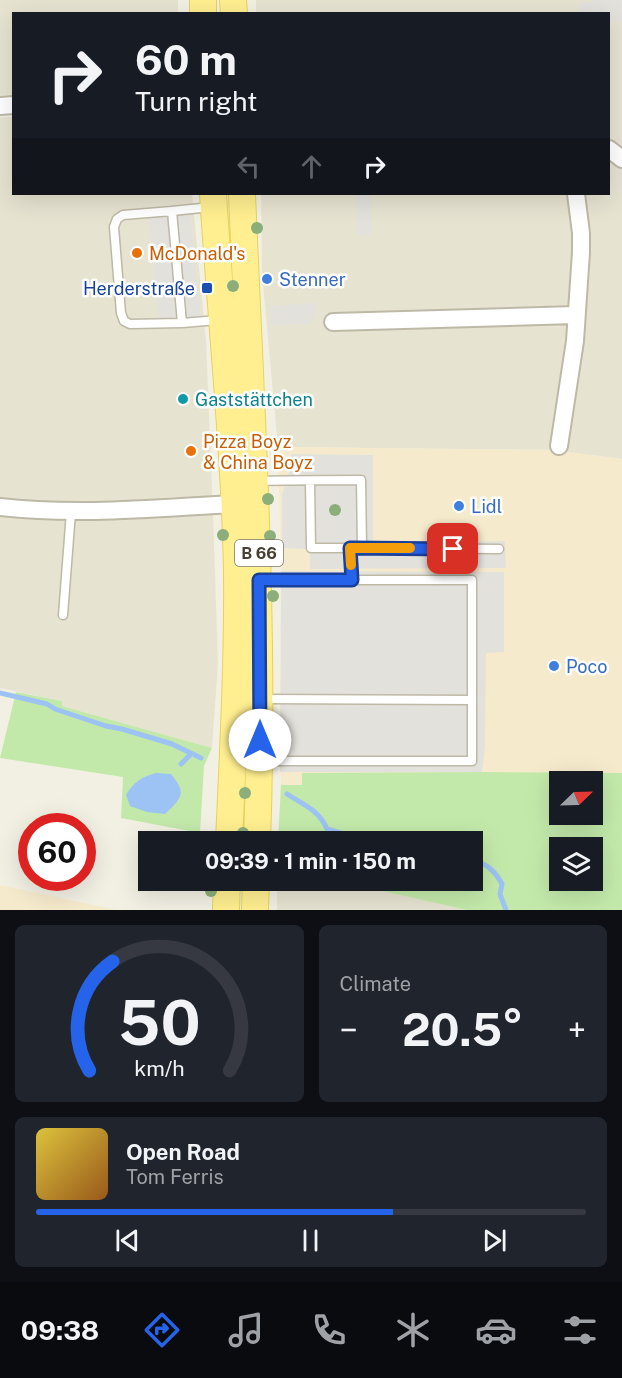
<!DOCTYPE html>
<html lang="en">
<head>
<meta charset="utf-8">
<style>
  :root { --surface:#171b24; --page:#20242c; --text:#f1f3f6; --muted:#9ea1a6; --line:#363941; --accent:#2563eb }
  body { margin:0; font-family:"Public Sans",sans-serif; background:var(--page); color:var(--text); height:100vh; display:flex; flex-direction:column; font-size:22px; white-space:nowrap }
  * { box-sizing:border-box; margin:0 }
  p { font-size:20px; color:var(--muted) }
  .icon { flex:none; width:33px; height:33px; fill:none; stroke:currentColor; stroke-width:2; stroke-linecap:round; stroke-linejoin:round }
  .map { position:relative; height:910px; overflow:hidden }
  .side { display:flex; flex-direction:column; gap:15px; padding:15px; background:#0d0f14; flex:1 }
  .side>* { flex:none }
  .top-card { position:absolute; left:12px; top:12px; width:598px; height:183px; border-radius:0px; box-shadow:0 6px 24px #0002; background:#171b24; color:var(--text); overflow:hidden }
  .needle { width:39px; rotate:67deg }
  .buttons { position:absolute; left:549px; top:771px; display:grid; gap:12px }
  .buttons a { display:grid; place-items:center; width:54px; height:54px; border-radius:0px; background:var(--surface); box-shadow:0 6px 24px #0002; font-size:30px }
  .speed { position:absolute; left:18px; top:813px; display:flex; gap:12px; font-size:30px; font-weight:700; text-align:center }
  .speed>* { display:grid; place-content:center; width:78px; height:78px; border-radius:50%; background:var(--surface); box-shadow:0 6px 24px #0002; line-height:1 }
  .speed .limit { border:9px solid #d22; background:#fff; color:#111 }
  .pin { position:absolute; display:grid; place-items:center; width:51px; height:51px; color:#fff; margin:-26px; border-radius:12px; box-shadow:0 3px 9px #0006 }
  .me { position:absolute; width:66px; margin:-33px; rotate:0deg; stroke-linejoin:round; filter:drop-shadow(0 0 4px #0008) }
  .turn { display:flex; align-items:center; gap:21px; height:126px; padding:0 24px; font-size:27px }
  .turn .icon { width:78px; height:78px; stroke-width:2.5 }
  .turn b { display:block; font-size:42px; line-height:51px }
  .lanes { display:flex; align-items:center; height:57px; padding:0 24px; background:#0003; justify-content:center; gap:30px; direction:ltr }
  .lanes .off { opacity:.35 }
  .big { font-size:45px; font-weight:700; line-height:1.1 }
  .side .widget { flex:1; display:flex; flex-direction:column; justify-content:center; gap:9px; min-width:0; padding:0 21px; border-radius:9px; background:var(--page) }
  .side .dial { align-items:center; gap:0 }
  .dial svg { height:156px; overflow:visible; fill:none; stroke:var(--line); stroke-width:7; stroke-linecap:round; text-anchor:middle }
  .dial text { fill:var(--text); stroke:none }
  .song { display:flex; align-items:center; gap:18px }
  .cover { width:72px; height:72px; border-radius:9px; background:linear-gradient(135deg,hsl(50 70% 55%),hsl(30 70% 35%)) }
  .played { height:6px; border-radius:3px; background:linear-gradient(90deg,var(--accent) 65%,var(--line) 65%) }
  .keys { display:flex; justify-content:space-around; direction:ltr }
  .heat { display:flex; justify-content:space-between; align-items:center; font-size:33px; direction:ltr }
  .side .tiles { flex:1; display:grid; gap:15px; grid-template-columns:1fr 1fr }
  .widget:last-child { grid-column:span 2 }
  .trip { position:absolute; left:138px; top:831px; width:345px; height:60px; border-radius:0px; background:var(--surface); box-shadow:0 6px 24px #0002; font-weight:700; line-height:60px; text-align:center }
  .dock { display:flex; height:96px; justify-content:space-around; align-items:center; background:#090b0e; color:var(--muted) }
  .dock .icon { width:42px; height:42px }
  .dock .on { color:var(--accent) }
  .dock b { font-size:27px; color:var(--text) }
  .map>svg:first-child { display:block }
  .residential { fill:#e7e3d1 }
  .commercial { fill:#f6eacd }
  .green { fill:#c3e9aa; fill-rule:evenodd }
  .parking { fill:#e3e1dc }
  .water { fill:#9cc3f3 }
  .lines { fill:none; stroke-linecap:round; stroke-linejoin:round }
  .stream { stroke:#9cc3f3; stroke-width:5 }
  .service-casing { stroke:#beb9a6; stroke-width:11 }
  .minor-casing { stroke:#beb9a6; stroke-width:20 }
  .primary-casing { stroke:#e8d25b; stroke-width:28 }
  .service { stroke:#fff; stroke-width:8 }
  .minor { stroke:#fff; stroke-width:16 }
  .primary { stroke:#ffef90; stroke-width:26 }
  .tree { fill:#8cae7a }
  .route-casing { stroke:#184099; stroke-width:15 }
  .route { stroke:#2563eb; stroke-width:10 }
  .slow { stroke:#f59e0b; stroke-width:10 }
  .food-dot { fill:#e8710a; stroke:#fff; stroke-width:2 }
  .shop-dot { fill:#3f7fe0; stroke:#fff; stroke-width:2 }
  .transit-dot { fill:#1a4fb4; stroke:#fff; stroke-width:2 }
  .culture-dot { fill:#0f9aa8; stroke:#fff; stroke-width:2 }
  .labels { text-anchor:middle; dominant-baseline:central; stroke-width:5; stroke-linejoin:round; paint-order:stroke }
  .shield { fill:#fff; stroke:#7d7970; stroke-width:1.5 }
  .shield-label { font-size:16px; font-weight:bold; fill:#454033 }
  .food-label { font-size:18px; fill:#c56008; stroke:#fff; text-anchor:start }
  .shop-label { font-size:18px; fill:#366cbe; stroke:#fff; text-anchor:start }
  .transit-label { font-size:18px; fill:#164399; stroke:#fff; text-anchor:end }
  .culture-label { font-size:18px; fill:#0d838f; stroke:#fff; text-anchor:start }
</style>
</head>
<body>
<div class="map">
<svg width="622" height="910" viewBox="0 0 622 910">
  <rect width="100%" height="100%" fill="#f2f0e3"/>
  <path class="residential" d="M0,0H178V13L14,14L13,95L0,96Z
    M256,0H622V459L552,450L278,447L262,273L261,194H609V14H256Z
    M0,117H13L14,194H192L206,341L213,515L218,663L212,748L62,706V701L0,688Z
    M277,880L337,881L467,910H277Z"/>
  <path class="commercial" d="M278,447L552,450L622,459V773H303L302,785H281V571Z
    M0,885L117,910H0Z"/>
  <path class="green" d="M16,692L62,701V706L212,748L204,766L200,833L121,818L123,777L0,758Z
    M482,772L622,773V910H467L337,881L472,880V842L278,841L281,785H302V773ZM560,782H592V814H560ZM560,848H592V880H560Z"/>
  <path class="parking" d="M594,0H622V21L610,20L609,29V14L579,13L580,2H593Z
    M356,194H370L372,235H357Z
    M190,213L200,316L159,320L149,217Z
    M315,303V317L307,324L271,325L270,306Z
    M291,454L373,455V543L505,541L506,568L310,569V554L306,549L282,548V495L290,469Z
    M281,571L504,572V652L486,653L485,747L482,772H280Z"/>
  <path class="water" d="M156,773L171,774C187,793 182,798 165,814L147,812L130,806L126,795C133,782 142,777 156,773Z"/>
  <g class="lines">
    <path class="stream" d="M0,693L47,704L55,709L106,726L122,729L172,744L201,758
      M181,764L191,754
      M287,794C304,805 319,810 327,829L371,842
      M376,842L384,840L390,842
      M472,859C487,864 495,871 502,884L500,894L506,910"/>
    <defs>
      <path id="service" d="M211,207L172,211L182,323L218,320
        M172,211L123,215L117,219L114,227L121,313L124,321L130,324L182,323
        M257,481C292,480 327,480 361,480L362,548H311L310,481
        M350,548L352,580
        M362,548L499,549
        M260,580H472V761H262
        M63,615L71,512
        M262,699L472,700"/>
      <path id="minor" d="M0,106L14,105
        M609,149L622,159
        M333,322L575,315
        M559,446L575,341L581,252V233L576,194
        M0,507C78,516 156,508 234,504"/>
      <path id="primary" d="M203,0V14
        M233,0L234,14
        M213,194C221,319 234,444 237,569C238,660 233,751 229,842
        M242,194C251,410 265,625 257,842
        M226,910L227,880
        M255,910L256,880"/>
    </defs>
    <use href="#service" class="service-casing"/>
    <use href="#minor" class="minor-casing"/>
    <use href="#primary" class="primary-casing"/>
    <use href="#service" class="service"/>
    <use href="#minor" class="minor"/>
    <use href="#primary" class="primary"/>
  </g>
  <g class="tree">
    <circle cx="257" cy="228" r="6"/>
    <circle cx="233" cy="286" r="6"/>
    <circle cx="268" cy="499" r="6"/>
    <circle cx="335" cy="510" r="6"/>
    <circle cx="223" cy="535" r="6"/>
    <circle cx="270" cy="536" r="6"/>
    <circle cx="273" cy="596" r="6"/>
    <circle cx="245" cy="793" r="6"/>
    <circle cx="243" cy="833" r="6"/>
    <circle cx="211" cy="891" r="6"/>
  </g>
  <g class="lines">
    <defs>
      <path id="route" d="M260,740L259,580H352L350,548L453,549"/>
    </defs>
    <use href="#route" class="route-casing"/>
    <use href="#route" class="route"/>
    <path class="slow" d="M351,565L350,548H410"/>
  </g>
  <g class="food-dot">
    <circle cx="137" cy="253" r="6"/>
    <circle cx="191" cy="451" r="6"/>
  </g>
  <g class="shop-dot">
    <circle cx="267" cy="279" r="6"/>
    <circle cx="459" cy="506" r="6"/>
    <circle cx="554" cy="666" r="6"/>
  </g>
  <rect class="transit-dot" x="201" y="282" width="12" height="12" rx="3"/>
  <circle class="culture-dot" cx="183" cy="399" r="6"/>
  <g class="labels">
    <rect class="shield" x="235" y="540" width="48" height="26" rx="4.5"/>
    <g class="shield-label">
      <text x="259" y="553">B 66</text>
    </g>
    <g class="food-label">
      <text x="149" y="253">McDonald's</text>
      <text x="203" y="441">Pizza Boyz<tspan x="203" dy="21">&amp; China Boyz</tspan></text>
    </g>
    <g class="shop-label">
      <text x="279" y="279">Stenner</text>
      <text x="471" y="506">Lidl</text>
      <text x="566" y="666">Poco</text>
    </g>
    <g class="transit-label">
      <text x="195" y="288">Herderstraße</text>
    </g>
    <g class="culture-label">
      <text x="195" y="399">Gaststättchen</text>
    </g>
  </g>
</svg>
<div class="buttons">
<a><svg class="needle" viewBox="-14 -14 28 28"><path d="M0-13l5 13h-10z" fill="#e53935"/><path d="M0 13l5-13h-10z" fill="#9ea1a6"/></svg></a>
<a><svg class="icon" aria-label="layers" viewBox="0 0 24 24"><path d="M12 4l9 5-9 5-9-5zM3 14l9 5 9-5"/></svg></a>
</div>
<div class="speed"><div class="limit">60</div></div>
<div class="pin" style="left:453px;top:549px;background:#d93025"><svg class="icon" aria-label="arrive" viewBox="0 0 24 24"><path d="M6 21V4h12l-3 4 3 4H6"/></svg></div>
<svg class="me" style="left:260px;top:740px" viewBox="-20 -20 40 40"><circle r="19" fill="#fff"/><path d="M0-13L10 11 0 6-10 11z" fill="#2563eb"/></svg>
<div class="trip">09:39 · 1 min · 150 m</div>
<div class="top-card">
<div class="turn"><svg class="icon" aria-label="right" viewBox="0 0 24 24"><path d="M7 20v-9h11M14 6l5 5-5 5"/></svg><div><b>60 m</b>Turn right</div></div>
<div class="lanes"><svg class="icon off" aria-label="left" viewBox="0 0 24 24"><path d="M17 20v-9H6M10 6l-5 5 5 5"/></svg><svg class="icon off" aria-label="ahead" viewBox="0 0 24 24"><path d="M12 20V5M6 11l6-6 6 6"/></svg><svg class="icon" aria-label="right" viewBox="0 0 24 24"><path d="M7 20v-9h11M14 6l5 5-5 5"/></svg></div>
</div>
</div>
<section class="side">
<div class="tiles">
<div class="widget dial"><svg viewBox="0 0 100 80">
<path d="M14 69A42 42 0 1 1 86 69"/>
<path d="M14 69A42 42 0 0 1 26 13" stroke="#2563eb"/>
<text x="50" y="56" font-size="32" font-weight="700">50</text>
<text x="50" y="72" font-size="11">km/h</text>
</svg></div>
<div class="widget"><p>Climate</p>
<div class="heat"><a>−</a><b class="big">20.5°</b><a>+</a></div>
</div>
<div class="widget">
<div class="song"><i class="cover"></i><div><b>Open Road</b><p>Tom Ferris</p></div></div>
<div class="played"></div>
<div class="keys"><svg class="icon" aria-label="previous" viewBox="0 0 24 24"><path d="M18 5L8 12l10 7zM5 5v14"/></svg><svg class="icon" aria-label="pause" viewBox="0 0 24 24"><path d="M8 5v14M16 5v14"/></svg><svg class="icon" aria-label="next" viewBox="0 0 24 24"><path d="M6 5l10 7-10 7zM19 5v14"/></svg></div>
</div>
</div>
</section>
<nav class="dock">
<b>09:38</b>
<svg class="icon on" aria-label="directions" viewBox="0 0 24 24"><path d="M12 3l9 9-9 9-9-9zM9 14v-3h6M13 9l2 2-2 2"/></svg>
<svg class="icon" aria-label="music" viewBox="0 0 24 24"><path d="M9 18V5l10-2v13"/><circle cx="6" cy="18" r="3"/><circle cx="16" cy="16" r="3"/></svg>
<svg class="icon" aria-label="phone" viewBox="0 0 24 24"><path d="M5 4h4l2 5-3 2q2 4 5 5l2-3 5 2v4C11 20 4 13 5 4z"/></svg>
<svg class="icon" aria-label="climate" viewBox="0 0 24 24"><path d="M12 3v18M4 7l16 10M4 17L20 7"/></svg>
<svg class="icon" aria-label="car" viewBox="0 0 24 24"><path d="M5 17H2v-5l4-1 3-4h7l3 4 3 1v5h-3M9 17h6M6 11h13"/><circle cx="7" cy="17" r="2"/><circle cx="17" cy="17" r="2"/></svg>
<svg class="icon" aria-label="filters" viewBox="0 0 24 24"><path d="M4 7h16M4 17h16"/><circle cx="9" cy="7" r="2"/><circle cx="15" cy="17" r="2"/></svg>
</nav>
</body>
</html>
